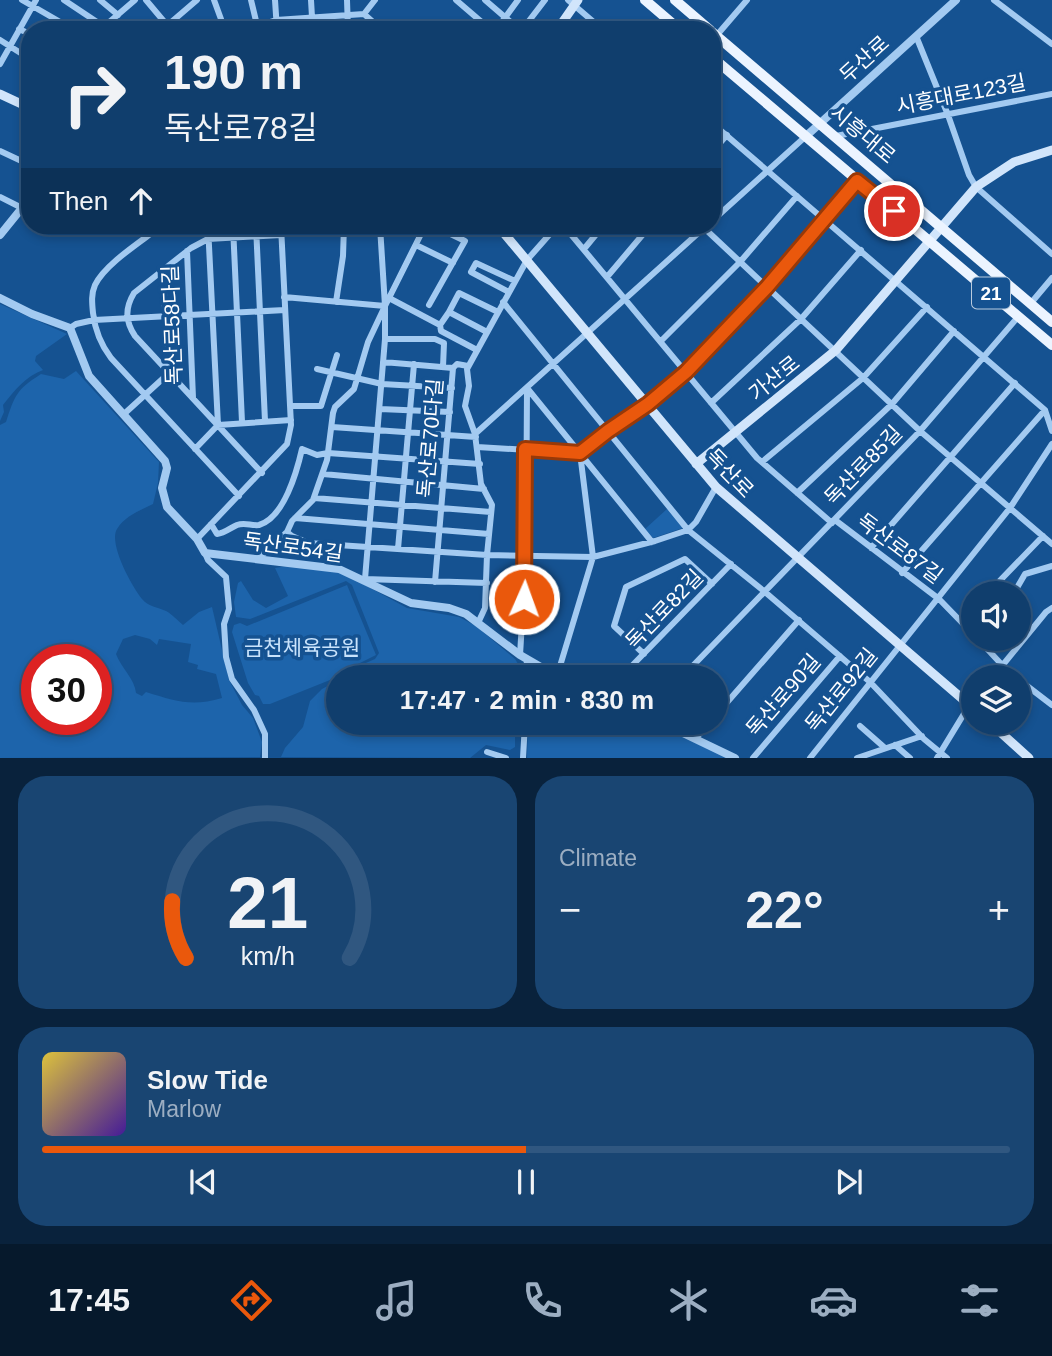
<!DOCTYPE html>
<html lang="en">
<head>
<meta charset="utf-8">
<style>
  :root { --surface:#103e6d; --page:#194572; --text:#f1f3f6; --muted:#9caec2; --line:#305780; --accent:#ea580c }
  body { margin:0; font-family:Arial,"Noto Sans KR",sans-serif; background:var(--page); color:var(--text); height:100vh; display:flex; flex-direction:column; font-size:26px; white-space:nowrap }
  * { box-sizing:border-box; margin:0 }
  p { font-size:23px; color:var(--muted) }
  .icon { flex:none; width:38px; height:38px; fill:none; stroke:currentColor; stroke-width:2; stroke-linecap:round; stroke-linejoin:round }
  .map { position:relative; height:758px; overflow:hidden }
  .drawer { display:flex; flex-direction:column; gap:18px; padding:18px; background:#09223c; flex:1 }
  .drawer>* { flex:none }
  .banner { position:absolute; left:21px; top:21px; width:700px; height:214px; border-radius:28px; box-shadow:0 4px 10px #0003,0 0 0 2px var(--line); background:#103e6d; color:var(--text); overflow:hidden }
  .buttons { position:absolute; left:961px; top:581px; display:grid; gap:14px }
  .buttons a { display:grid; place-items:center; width:70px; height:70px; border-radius:50%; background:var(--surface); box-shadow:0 4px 10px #0003,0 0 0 2px var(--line); font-size:35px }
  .speed { position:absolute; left:21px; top:644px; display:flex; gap:14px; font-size:35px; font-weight:700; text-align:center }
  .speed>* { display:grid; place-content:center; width:91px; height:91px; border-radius:50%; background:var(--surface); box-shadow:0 4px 10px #0003,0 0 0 2px var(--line); line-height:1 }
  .speed .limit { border:10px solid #d22; background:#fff; color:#111 }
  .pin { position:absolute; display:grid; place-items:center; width:60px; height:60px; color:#fff; margin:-30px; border:4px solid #fff; border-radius:50%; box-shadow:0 2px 7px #0007 }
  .me { position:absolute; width:77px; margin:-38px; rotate:2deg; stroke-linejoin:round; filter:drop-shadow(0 0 5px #0008) }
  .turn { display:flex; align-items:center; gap:24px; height:147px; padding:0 28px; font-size:32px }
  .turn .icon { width:91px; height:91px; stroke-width:2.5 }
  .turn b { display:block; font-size:49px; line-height:60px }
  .then { display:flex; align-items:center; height:66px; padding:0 28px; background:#0003; gap:14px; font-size:26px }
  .big { font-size:52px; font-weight:800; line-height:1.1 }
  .drawer .widget { flex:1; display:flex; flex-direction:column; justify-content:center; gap:10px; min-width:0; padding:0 24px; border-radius:28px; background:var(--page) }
  .drawer .dial { align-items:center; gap:0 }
  .dial svg { height:182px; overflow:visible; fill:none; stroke:var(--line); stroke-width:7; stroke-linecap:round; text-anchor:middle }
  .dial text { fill:var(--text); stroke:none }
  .song { display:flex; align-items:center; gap:21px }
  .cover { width:84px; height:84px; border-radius:10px; background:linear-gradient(135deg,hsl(50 70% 55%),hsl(260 70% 35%)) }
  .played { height:7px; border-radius:4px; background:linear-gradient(90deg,var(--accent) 50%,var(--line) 50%) }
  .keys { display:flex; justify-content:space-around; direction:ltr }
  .heat { display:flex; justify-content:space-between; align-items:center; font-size:38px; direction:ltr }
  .drawer .tiles { flex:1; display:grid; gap:18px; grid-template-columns:1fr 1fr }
  .widget:last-child { grid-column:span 2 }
  .trip { position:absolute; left:326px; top:665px; width:402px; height:70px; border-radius:35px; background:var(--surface); box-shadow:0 4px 10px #0003,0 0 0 2px var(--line); font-weight:800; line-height:70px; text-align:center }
  .dock { display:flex; height:112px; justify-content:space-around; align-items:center; background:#06192c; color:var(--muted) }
  .dock .icon { width:49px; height:49px }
  .dock .current { color:var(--accent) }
  .dock b { font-size:32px; color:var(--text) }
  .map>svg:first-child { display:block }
  .green { fill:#1d64ab; fill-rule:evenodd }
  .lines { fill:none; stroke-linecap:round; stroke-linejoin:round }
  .minor { stroke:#a3caf1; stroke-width:6 }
  .tertiary { stroke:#a3caf1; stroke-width:8 }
  .secondary { stroke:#d1e5fb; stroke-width:9 }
  .primary { stroke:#ecf4ff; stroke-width:10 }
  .route-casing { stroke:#983908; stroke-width:18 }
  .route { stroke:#ea580c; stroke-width:12 }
  .labels { text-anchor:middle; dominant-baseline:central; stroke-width:7; stroke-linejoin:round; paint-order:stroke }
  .shield { fill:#155291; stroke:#b9cbde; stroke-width:2 }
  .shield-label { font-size:19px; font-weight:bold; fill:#fff }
  .street-label { font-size:21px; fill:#fff; stroke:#155291 }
  .park-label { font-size:21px; fill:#c9e3fc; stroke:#155291 }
</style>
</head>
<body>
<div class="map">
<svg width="1052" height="758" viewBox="0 0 1052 758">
  <rect width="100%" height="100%" fill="#155291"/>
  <path class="green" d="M0,304L67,334L36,356L35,361L43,370C26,376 14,391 3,405L4,412L0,421Z
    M76,371L159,462L158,483L153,504C139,511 125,516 117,529C108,543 132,587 142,599C149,607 157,607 166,611C172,614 178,621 183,625L199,612L212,607L229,680L242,705L253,718L262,742L260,757L0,758V425L6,422C15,395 16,390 41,374L64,379ZM135,635L150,639L157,645L159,639L191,644L188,662L198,665L197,669L216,674L222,698C192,707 175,701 146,692L142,696L136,693C135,679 121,668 116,654L123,639ZM37,660H96V719H37Z
    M667,509L683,528L653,538L645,529Z
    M287,566L343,573L407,608L459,617L476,626L515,659L520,667L518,677H338V723H515V747L510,750L486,745L470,758L281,757L285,748L303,727L310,701L322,689L333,683L338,675L375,659L379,653L352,585L346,581L250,619L236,617L234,602L238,583L241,581L253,600L266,608L288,596L275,568Z
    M347,585L376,655L336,675L330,680L270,704H263L259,696L255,695L248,683L232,632L234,625L240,623L247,626Z
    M528,723H655L728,758H527Z"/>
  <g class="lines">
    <path class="minor" d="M22,0L74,30
      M64,0L109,30
      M100,0L118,15
      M146,0L167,25
      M214,0L225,30
      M251,0L257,25
      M275,0L277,30
      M311,0L312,17
      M347,0L348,30
      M456,0L491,30
      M485,0L520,30
      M568,0L603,30
      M994,0L1052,44
      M364,14L382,30
      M19,29L30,34
      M100,30L135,0
      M162,30L197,0
      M246,30L276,20L364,14L375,0
      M496,30L518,0
      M522,30L545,0
      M717,35L747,0
      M916,36L948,115L969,175L976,187L1052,254
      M0,40L30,59
      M0,64L36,0
      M712,123L1045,410L1052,431
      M836,136L1052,94
      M0,151L30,165
      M712,152L727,135
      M0,197L22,208
      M712,221L805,137
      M111,226H113
      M161,226C142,241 105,264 95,285C91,294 92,303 93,313C95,330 101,345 111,358L239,496
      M208,226L218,425
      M233,226L242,422
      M256,226L265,421
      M425,226L385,306V339L365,579L487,583
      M564,226L757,458L832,523
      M702,226L920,431L1052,544
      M416,245L453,263
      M584,249L603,226
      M187,251L193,398
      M163,269L168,371
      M607,277L650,226
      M509,292L471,272L476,263L515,281
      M284,297L385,306
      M389,298L440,325L441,331L477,350
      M336,302L343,256L344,226
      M503,302L688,530L765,592L870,682L924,739L947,758
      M1031,303L1052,278
      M429,305L465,241L434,226
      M449,312L459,293L498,312
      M440,325L449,312L487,332
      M70,328L76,324L94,320L285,310
      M385,339H435L444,343L443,367
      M661,341L740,262L797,196
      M383,362L453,368L457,364L468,366
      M317,369L382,384L452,388
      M527,388L652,542
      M711,403L801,319L861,250
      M290,406H321L337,355
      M380,409L450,412
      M124,414L169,373
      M218,425L291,420
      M332,427L476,437
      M475,434L705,227
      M477,447L580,453L608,431L648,404L690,368L767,287L857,181
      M195,449L218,425
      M762,462L863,378L927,307
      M262,473L135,336C125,321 125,308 134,293L191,248L208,239L281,235
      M323,474L484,489
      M797,493L892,404L954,331
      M314,498L491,512
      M295,518L489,534
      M835,520L939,599L973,634
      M211,524L217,534C225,533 230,528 237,525C245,522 251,526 259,525C284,518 297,471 302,449L317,455L328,453L480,464
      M287,532L292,536L308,543L487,555L593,557L655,541L688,530L696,522L716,487
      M197,539L287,444L291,425L281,226
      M871,548L1015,383
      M398,549L414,364
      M205,553L208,560L226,577L229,609L224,624L226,657L232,679L254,710L265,734V758
      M258,559L287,532L292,521L313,500L327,460L333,413L335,407L354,389L368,342L385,306L380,226
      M902,573L1045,410
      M435,582L453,368
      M988,593L1043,536
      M1014,593L1025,574L1052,566
      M961,621L973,609
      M478,623L485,608L487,555L492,505L481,484L475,434L465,406L469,386L467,369L527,260L557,226
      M978,639L1003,666L1017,677
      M644,654L614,626L626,587L685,559L712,584
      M520,655L526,556L527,388
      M557,676L593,557L580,453
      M526,677L527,659
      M621,677L731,564
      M682,677L920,431L1018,317
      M993,677L1046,612L1052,608
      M1018,679L1052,705
      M716,715L799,620
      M860,726L885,748
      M696,738L709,723
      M895,745L910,758
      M487,752L506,758
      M523,758L525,723
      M753,758L840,656
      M810,758L1010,508L1052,444
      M857,758L922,736
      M937,758L973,699"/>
    <path class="tertiary" d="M805,137L956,0
      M0,235L30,198
      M0,298L32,314L70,328L89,376L165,461L167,468L162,488L167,507L197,539L205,553L339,569L411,603L449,608L466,614L520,655L558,677
      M662,723L735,758"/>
    <path class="secondary" d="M557,30L578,0
      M0,94L30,108
      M498,226L716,487L973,708
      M696,464L836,350L976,187L1014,162L1052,150
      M990,723L1029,758"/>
    <path class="primary" d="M645,0L680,30
      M675,0L710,30
      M712,32L1052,322
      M712,57L1052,345"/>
  </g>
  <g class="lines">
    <defs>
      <path id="route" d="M524,599L525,449L580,453L608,431L648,404L686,372L767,287L857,181L894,211"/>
    </defs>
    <use href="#route" class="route-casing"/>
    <use href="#route" class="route"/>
  </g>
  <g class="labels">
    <rect class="shield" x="972" y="277.5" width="38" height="31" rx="5"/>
    <g class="shield-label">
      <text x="991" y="293">21</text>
    </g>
    <g class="street-label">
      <text transform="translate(864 59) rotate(-42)">두산로</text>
      <text transform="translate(961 94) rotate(-11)">시흥대로123길</text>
      <text transform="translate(863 134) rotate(40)">시흥대로</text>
      <text transform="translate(172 325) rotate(-92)">독산로58다길</text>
      <text transform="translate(774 378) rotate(-39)">가산로</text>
      <text transform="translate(430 438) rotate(-85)">독산로70다길</text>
      <text transform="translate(863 465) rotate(-46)">독산로85길</text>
      <text transform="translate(730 473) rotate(46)">독산로</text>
      <text transform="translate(293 547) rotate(8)">독산로54길</text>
      <text transform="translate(900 548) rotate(37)">독산로87길</text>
      <text transform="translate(664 609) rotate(-46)">독산로82길</text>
      <text transform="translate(841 690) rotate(-51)">독산로92길</text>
      <text transform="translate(783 695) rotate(-49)">독산로90길</text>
    </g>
    <g class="park-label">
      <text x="302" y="647">금천체육공원</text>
    </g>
  </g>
</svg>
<div class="buttons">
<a><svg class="icon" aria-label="sound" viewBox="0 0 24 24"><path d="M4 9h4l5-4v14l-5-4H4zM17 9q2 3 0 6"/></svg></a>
<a><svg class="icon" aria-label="layers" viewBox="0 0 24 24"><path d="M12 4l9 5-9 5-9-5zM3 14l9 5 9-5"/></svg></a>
</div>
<div class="speed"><div class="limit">30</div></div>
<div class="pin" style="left:894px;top:211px;background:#d93025"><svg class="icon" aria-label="arrive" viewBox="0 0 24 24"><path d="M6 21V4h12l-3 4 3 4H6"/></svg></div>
<svg class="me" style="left:524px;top:599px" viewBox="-20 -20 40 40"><circle r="17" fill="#ea580c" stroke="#fff" stroke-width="3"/><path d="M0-11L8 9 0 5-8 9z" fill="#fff"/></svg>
<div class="trip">17:47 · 2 min · 830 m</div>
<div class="banner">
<div class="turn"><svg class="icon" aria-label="right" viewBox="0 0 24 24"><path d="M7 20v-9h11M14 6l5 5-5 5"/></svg><div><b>190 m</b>독산로78길</div></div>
<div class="then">Then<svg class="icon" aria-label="ahead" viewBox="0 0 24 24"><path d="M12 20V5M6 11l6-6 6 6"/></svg></div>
</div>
</div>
<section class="drawer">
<div class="tiles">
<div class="widget dial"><svg viewBox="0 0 100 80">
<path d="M14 69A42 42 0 1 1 86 69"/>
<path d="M14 69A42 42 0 0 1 8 44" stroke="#ea580c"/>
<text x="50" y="56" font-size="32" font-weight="700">21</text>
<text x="50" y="72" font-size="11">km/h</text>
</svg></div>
<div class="widget"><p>Climate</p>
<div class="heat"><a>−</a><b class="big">22°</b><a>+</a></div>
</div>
<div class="widget">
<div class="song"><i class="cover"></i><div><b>Slow Tide</b><p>Marlow</p></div></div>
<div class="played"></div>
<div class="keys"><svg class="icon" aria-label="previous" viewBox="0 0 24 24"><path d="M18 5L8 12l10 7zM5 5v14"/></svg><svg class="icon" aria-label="pause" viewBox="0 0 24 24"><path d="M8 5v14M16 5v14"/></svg><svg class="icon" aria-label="next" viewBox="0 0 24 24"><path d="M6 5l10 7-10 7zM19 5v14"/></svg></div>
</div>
</div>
</section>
<nav class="dock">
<b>17:45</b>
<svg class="icon current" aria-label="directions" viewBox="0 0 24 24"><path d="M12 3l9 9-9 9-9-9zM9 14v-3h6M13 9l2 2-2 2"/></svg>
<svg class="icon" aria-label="music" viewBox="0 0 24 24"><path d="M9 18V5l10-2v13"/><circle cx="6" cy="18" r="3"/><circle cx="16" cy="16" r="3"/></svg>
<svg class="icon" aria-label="phone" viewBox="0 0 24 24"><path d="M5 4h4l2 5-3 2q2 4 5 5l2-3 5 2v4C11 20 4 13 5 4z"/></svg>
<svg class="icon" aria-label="climate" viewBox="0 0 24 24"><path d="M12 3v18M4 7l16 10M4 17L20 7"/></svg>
<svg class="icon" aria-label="car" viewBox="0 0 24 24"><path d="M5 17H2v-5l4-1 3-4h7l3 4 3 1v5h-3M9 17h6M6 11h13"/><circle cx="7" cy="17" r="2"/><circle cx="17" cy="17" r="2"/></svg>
<svg class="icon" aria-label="filters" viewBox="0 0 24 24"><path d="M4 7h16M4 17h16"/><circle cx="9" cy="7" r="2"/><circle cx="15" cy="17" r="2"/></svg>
</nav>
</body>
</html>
